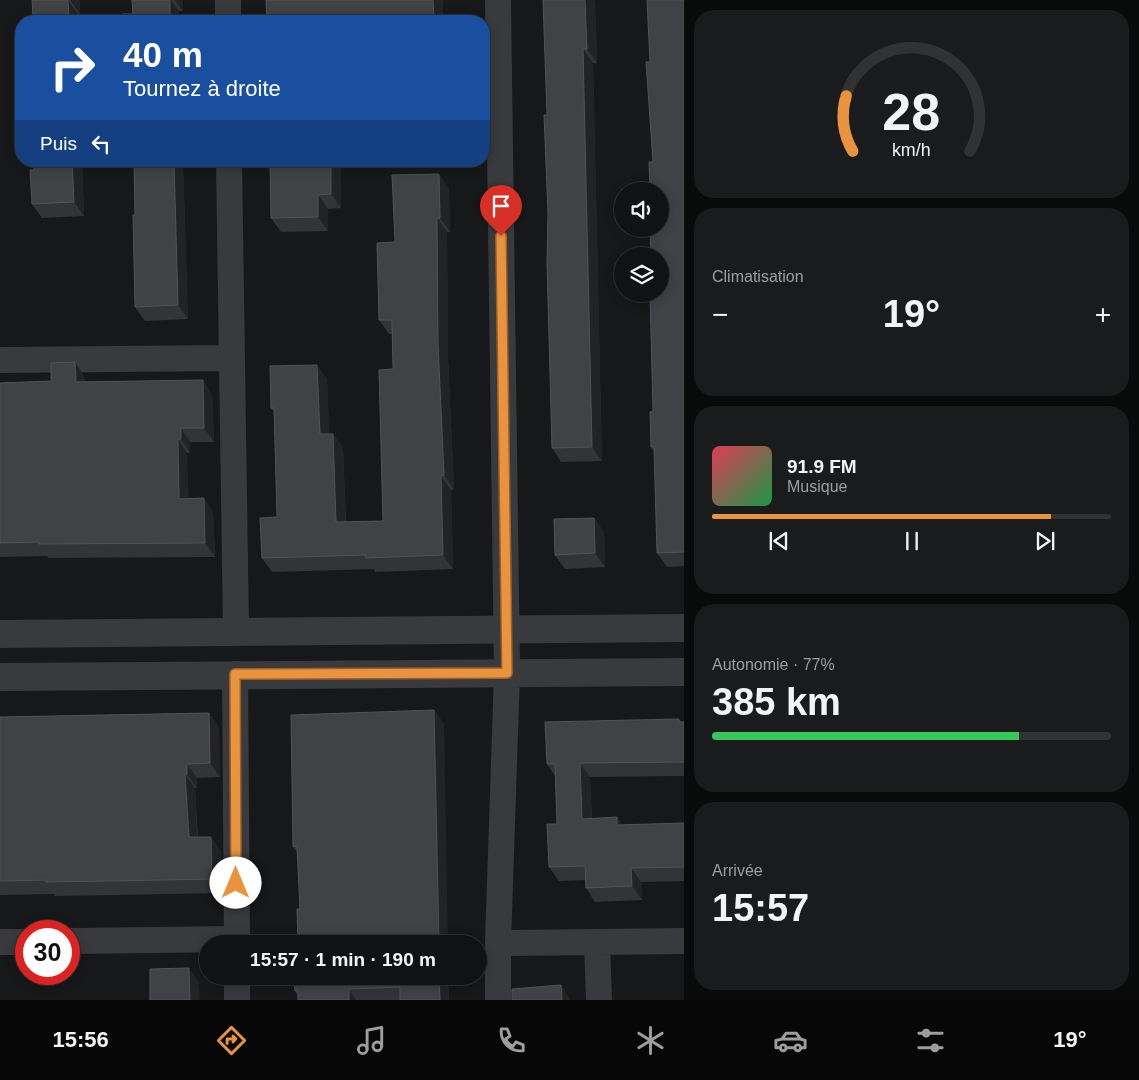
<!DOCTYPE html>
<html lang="fr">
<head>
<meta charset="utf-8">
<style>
  :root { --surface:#111213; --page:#1a1b1c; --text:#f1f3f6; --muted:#9c9ea0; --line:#303233; --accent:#ea933f }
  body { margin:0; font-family:Helvetica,sans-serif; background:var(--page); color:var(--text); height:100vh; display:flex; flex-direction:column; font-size:19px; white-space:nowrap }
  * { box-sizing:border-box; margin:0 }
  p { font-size:16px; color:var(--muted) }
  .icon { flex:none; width:28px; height:28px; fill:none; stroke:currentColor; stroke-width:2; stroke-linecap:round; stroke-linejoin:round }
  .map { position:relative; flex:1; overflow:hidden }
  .panel { display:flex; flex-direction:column; gap:10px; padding:10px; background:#090a0a; width:455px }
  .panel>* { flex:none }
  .top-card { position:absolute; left:15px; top:15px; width:475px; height:152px; border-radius:20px; box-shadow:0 2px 12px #0003,0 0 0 1px var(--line); background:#1a4fa0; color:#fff; overflow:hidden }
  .fabs { position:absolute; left:614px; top:182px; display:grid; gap:10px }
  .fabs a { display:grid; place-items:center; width:55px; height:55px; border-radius:50%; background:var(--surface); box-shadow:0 2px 12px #0003,0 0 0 1px var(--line); font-size:25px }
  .speed { position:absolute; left:15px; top:920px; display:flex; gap:10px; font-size:25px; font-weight:700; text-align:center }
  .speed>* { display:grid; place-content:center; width:65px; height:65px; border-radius:50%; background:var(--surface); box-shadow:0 2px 12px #0003,0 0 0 1px var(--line); line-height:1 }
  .speed .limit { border:8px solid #d22; background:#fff; color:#111 }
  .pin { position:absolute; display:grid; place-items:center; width:42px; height:42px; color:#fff; margin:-51px -21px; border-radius:50% 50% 50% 0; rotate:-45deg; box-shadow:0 0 5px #0007 }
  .pin .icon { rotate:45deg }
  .me { position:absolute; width:55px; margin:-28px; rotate:0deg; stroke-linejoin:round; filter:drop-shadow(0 0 4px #0008) }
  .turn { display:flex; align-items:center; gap:18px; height:105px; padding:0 25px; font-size:22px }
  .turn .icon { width:65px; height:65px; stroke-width:2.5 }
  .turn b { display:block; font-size:35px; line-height:42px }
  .then { display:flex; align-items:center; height:48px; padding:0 25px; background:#0003; gap:10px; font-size:19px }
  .big { font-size:38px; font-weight:700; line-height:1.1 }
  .panel .card { flex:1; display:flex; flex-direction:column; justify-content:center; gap:8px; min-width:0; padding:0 18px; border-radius:20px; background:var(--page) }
  .panel .dial { align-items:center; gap:0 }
  .dial svg { height:130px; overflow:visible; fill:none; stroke:var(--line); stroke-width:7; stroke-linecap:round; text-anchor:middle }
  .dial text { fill:var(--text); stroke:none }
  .song { display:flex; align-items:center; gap:15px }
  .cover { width:60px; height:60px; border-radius:8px; background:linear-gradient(135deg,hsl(350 70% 55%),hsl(140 70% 35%)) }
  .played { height:5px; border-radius:2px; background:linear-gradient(90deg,var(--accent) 85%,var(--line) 85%) }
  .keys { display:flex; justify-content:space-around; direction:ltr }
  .heat { display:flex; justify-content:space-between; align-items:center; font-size:28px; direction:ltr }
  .charge { height:8px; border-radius:4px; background:linear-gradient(90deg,#34c759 77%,var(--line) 0) }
  .trip { position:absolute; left:199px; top:935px; width:288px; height:50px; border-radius:25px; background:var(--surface); box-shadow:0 2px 12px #0003,0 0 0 1px var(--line); font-weight:700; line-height:50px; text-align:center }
  .tabs { display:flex; height:80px; justify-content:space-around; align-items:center; background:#070708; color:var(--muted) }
  .tabs .icon { width:35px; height:35px }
  .tabs .current { color:var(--accent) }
  .tabs b { font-size:22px; color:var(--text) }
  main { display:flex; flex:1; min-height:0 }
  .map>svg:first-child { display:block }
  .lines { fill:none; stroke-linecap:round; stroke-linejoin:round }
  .minor { stroke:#393a3e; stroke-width:26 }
  .tertiary { stroke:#393a3e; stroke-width:28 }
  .wall { fill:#333437 }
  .shaded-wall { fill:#222325 }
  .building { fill:#404245; stroke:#505357 }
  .route-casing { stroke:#986029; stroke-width:12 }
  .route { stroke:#ea933f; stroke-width:9 }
</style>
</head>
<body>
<main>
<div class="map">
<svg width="684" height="1000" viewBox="0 0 684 1000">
  <rect width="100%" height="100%" fill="#171819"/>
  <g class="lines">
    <path class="minor" d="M228,0V21
      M498,0L507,673L498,943V1000
      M229,161L236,630
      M0,360L231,358
      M235,674L237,944
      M69,941L237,939
      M0,942H26
      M597,942L599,1000
      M498,943L684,941
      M237,976V1000"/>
    <path class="tertiary" d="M0,634L684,628
      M0,677L684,672"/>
  </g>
  <path class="wall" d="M32,0H80V14H78V21H31L33,17Z
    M132,0H183V11H179L180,21H123L133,14Z
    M595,0L597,63H593L602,461L561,462L552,448L547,115Z
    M684,0V566L667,567L657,553L654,451L651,447L660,294L653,162L650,62Z
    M82,161L84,216L42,218L32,204L34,170Z
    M134,161H188V166H183L188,319L145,321L135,307V215Z
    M270,161H341V208L328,209V231L281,232L271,218Z
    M449,188L450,232H447L448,359L454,490H451L453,569L375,572L374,569L272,572L262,558L277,517L275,413L271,408L327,379L329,434H333L343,448L346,522L383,521L393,369L392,334H389L379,320L395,242Z
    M84,376L85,382L212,394L214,442H190V453H187L188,499L204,498L213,512L215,557L48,558L47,556L0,557V383L51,381Z
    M594,518L604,532L605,567L565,569L555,555Z
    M434,710L444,724L300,909L297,852L293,847Z
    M209,713L219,727L220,777L197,778V788H195L198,837L221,851L222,893L117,895L55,896L54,894L0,895V717Z
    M679,719L681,722H684V776L590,777L592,819L623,825L684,823V881L641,882L642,900L595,902L586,888L585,880L559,881L549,867L557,824L555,776L547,764Z
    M294,976H449V1000H298V996L295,991Z"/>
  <path class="shaded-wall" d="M68,0L78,14V21H69Z
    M70,0H80V14Z
    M170,0H171L179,11L180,21H170Z
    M175,0H183V11Z
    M433,0H443V21H434Z
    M585,0H595L597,63L587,49Z
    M583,49L593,63L602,461L592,447Z
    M72,161H82L84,216L74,202Z
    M174,161H180L183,166L188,319L178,305Z
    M331,161H341V208L331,194Z
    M439,174L449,188L450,232L440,218Z
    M318,195L328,209V231L318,217Z
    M437,218L447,232L448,359L454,490L444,475L438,344Z
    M75,362L84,376L85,396L76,382Z
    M317,365L327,379L330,448L320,434Z
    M203,380L212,394L214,442L204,428Z
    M181,428L190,442V453L181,439Z
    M333,434L343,448L346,537L336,522Z
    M178,439L187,453L189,513L179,499Z
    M441,476L451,490L453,569L443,555Z
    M204,498L213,512L215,557L205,543Z
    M594,518L604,532L605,567L595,553Z
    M434,710L444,724L448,944H439Z
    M209,713L219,727L220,777L210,763Z
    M580,763L590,777L592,833L582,819Z
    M187,764L197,778V788L187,774Z
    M185,774L195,788L198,852L189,837Z
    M617,817L627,831L617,825Z
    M211,837L221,851L222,893L212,879Z
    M631,868L641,882L642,900L632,886Z
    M189,968L199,982L200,1000H190Z
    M439,976H449V1000H440Z
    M561,985L570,999V1000H562Z
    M349,989L356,1000H349Z"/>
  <path class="building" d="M32,0H68L69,21H31V17H33Z
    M132,0H170V21H123V14H133Z
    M266,0H433L434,21H267Z
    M543,0H585L587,49H583L592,447L552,448L547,263L548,213L544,115H547Z
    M647,0H684V552L657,553L654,447H651L650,412L653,411L650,294H660V256H651L650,229H660V191H650L649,162H653L646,62H650Z
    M34,161H72L74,202L32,204L30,170H34Z
    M134,161H174L178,305L135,307L133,215H135Z
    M270,161H331V194L318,195V217L271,218Z
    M439,174L440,218H437L438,344L444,475L441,476L443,555L366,558L365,555L262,558L260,518L277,517L274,408H271L270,366L317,365L320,434H333L336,522L383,521L379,370L393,369L392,320H379L377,243L395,242L392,175Z
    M75,362L76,382L203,380L204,428H181V439H178L179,499L204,498L205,543L39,544V542L0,543V383L51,381V363Z
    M594,518L595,553L555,555L554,519Z
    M434,710L439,944H298L297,909H300L297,846L293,847L291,715Z
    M209,713L210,763L187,764V774H185L189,837H211L212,879L107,881L46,882V880L0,881V717Z
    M679,719V722H684V762L580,763L582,819L617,817V825L684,823V867L631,868L632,886L586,888L585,866L549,867L547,824H557L555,764H547L545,722Z
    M189,968L190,1000H150V969Z
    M294,976H439L440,1000H400V987L349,989V1000H298V991H295Z
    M561,985L562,1000H512V989Z"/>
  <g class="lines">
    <defs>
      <path id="route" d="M236,883L235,674L507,673L501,236"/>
    </defs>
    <use href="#route" class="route-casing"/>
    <use href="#route" class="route"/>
  </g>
</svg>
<div class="fabs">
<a><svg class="icon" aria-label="sound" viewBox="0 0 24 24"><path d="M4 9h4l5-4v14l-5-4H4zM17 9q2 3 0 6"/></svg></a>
<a><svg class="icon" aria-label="layers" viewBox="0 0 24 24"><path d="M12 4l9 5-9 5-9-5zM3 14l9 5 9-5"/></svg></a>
</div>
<div class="speed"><div class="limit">30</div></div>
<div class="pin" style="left:501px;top:236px;background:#d93025"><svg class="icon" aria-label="arrive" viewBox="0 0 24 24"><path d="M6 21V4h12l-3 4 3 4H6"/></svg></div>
<svg class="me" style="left:236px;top:883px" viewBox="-20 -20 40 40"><circle r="19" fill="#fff"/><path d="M0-13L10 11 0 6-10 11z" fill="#ea933f"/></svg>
<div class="trip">15:57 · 1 min · 190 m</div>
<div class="top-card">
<div class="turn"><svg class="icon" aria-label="right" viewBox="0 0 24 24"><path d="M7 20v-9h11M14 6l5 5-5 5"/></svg><div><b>40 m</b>Tournez à droite</div></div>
<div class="then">Puis<svg class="icon" aria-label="left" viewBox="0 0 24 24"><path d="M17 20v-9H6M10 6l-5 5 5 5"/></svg></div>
</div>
</div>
<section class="panel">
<div class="card dial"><svg viewBox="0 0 100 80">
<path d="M14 69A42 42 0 1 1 86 69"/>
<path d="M14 69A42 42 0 0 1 10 35" stroke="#ea933f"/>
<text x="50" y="56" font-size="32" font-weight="700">28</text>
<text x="50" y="72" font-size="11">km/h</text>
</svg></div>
<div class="card"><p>Climatisation</p>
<div class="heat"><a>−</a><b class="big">19°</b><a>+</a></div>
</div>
<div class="card">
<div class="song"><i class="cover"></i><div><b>91.9 FM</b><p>Musique</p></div></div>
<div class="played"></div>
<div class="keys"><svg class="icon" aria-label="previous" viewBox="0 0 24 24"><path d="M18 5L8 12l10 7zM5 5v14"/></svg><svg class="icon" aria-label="pause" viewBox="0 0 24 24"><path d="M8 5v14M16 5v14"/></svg><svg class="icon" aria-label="next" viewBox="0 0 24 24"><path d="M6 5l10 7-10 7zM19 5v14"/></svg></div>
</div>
<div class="card"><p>Autonomie · 77%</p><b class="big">385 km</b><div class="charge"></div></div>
<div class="card"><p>Arrivée</p><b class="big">15:57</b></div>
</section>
</main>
<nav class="tabs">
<b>15:56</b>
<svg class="icon current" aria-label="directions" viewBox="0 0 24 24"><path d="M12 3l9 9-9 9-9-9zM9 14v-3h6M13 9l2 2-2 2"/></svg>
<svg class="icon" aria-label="music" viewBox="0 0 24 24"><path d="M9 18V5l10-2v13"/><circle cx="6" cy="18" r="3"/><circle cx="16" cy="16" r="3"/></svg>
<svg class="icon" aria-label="phone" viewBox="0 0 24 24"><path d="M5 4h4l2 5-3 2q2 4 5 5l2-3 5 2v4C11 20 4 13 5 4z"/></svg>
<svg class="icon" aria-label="climate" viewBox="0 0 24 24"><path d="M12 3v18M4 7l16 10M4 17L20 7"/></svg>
<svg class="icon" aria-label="car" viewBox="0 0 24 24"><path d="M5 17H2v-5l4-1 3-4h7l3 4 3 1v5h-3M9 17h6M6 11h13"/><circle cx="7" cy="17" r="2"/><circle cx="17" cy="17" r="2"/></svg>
<svg class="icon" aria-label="filters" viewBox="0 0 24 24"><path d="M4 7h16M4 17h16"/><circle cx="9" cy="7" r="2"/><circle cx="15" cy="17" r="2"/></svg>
<b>19°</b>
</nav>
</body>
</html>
